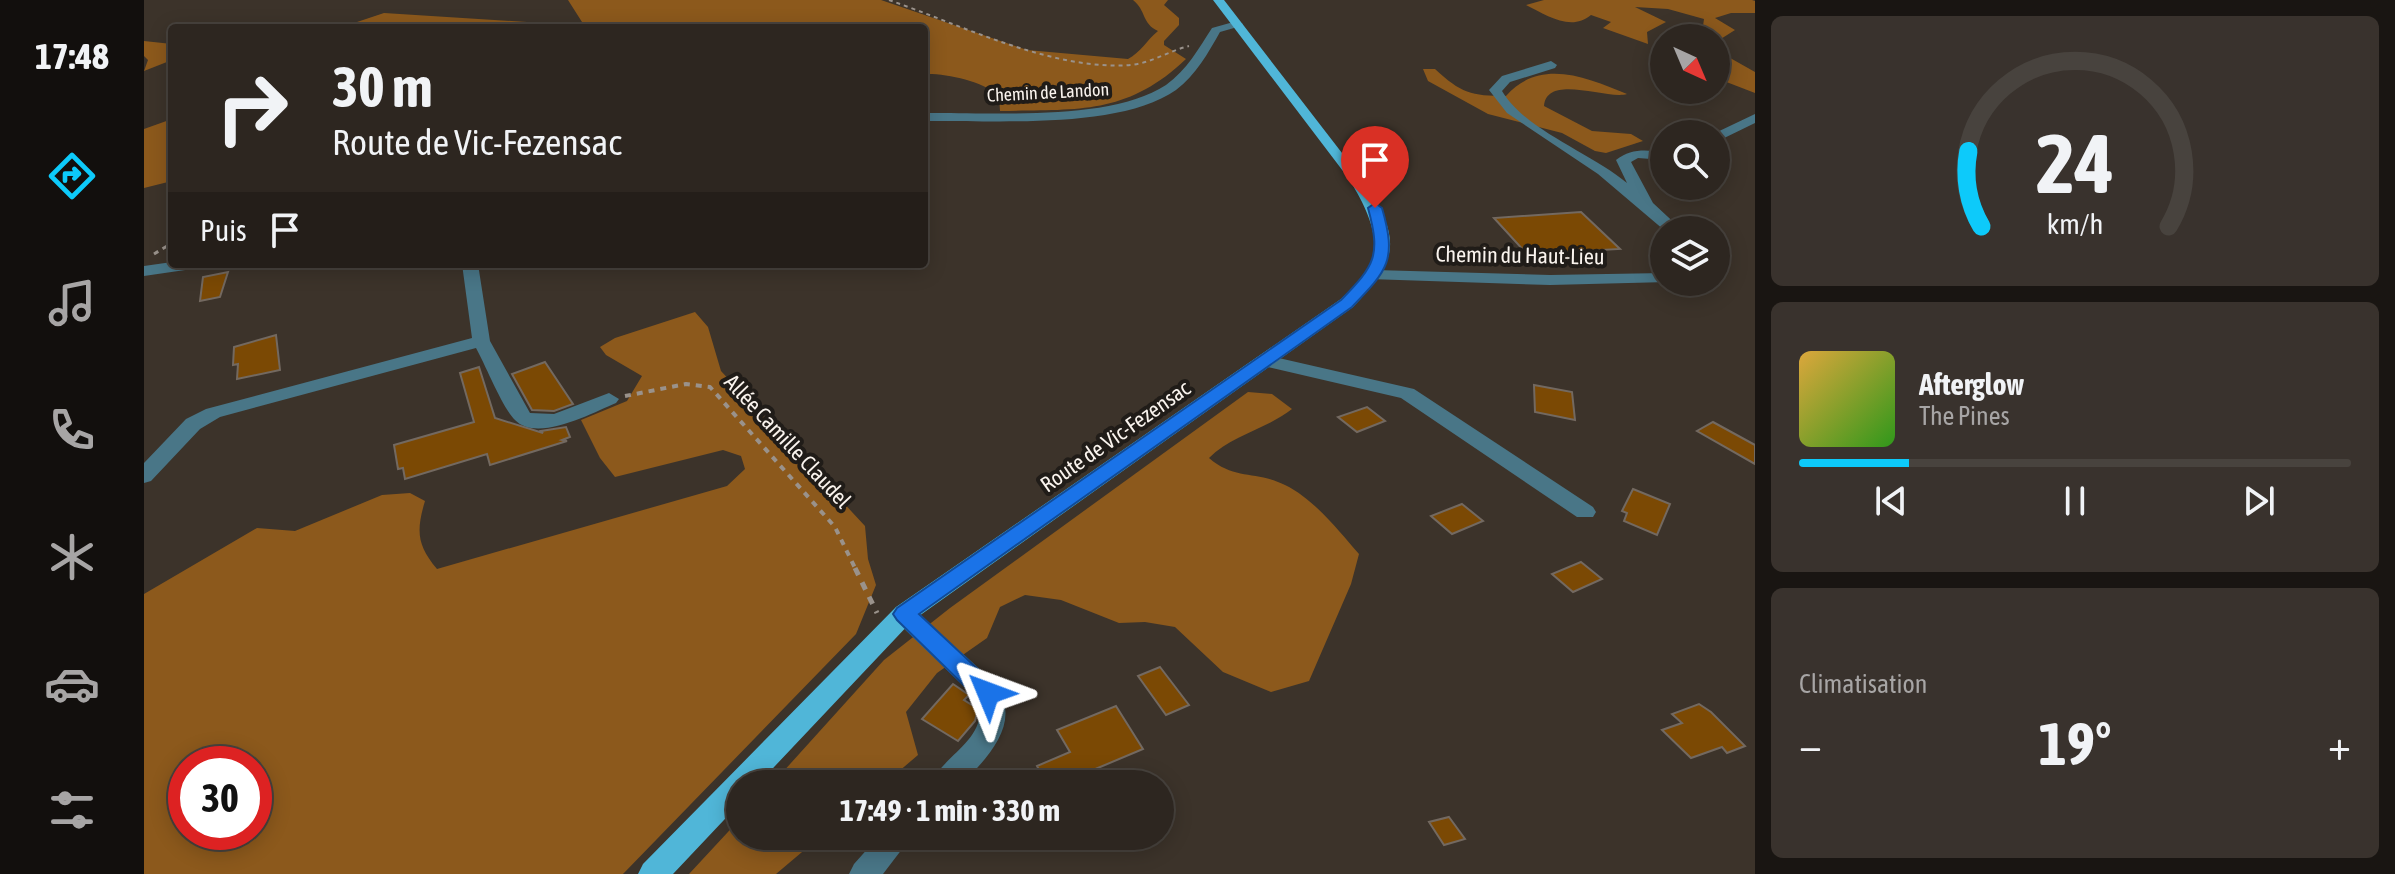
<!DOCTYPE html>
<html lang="fr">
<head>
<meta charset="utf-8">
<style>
  :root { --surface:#2d2620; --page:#39322d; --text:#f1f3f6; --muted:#a7a5a5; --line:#48433e; --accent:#0dcafa }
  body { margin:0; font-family:"Asap Condensed",sans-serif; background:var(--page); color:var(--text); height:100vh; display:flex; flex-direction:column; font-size:30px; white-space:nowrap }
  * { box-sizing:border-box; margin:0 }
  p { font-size:26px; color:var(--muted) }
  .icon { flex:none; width:44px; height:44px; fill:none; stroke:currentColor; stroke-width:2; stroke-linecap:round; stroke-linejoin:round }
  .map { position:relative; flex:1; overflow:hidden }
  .panel { display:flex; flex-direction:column; gap:16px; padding:16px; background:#191512; width:640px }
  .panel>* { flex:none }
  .hud { position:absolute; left:24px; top:24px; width:760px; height:244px; border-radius:8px; box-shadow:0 4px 20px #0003,0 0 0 2px var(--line); background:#2d2620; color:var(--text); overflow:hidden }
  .needle { width:52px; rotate:136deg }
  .controls { position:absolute; left:1506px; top:24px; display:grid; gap:16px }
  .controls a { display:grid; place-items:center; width:80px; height:80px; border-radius:50%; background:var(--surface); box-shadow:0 4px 20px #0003,0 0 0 2px var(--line); font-size:40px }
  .speed { position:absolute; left:24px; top:746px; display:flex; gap:16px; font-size:40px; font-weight:700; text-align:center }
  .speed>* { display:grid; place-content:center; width:104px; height:104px; border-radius:50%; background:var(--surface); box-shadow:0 4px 20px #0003,0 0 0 2px var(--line); line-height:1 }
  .speed .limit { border:12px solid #d22; background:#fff; color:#111 }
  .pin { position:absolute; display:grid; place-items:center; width:68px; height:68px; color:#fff; margin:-82px -34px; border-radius:50% 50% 50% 0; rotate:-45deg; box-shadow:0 0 8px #0007 }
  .pin .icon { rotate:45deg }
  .me { position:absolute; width:88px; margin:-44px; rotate:314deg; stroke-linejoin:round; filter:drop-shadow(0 0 6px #0008) }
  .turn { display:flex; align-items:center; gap:28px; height:168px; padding:0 32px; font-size:36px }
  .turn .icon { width:104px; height:104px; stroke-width:2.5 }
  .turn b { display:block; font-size:56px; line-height:68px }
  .then { display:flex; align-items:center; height:76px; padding:0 32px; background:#0003; gap:16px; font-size:30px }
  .big { font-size:60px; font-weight:700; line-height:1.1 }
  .panel .tile { flex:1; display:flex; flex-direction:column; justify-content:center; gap:12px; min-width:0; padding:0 28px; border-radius:12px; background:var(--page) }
  .panel .dial { align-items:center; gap:0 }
  .dial svg { height:208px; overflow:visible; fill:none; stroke:var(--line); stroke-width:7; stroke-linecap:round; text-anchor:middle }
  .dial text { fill:var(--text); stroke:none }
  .song { display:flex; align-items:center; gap:24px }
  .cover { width:96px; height:96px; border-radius:12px; background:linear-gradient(135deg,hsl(40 70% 55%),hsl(110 70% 35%)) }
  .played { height:8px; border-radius:4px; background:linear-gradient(90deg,var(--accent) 20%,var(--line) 20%) }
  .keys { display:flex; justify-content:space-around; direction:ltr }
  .heat { display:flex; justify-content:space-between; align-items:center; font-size:44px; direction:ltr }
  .trip { position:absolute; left:582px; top:770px; width:448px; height:80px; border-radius:40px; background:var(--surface); box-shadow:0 4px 20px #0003,0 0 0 2px var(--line); font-weight:700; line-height:80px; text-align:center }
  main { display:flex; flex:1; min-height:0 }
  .dock { display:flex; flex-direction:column; width:144px; justify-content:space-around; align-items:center; background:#120f0d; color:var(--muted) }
  .dock .icon { width:56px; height:56px }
  .dock .current { color:var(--accent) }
  .dock b { font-size:36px; color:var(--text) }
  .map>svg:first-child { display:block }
  .forest { fill:#8c591c; fill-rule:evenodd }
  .building { fill:#7b4904; stroke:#736960; stroke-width:2 }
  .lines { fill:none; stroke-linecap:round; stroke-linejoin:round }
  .path-far3 { stroke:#9a928b; stroke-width:2; stroke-dasharray:4 4; stroke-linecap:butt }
  .path-far2 { stroke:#9a928b; stroke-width:3; stroke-dasharray:5 5; stroke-linecap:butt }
  .path-far1 { stroke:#9a928b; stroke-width:4; stroke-dasharray:6 6; stroke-linecap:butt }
  .path { stroke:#9a928b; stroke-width:5; stroke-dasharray:8 8; stroke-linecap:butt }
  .minor { fill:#497687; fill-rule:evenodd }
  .major { fill:#50b6d8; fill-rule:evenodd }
  .route { fill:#1a73e8; stroke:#114b97; stroke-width:2 }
  .labels { text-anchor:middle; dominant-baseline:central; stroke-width:8; stroke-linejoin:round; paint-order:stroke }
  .far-street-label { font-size:18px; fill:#faf4ee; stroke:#201c18 }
  .street-label { font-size:22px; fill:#faf4ee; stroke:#201c18 }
</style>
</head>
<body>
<main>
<nav class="dock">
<b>17:48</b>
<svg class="icon current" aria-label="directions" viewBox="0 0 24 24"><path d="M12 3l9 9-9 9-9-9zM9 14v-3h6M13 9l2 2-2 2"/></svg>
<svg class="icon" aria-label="music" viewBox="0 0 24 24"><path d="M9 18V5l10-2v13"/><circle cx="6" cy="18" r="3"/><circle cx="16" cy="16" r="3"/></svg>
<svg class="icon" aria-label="phone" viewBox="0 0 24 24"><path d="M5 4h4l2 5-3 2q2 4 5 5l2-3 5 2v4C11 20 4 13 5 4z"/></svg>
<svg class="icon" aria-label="climate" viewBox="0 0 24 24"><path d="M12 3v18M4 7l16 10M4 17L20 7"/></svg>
<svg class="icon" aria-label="car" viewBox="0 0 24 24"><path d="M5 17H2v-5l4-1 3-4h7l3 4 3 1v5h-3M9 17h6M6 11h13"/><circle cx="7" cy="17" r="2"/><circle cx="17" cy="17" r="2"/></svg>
<svg class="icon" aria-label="filters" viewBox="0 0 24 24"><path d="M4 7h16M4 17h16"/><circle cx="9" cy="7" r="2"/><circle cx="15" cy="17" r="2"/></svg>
</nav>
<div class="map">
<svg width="1611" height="874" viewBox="0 0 1611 874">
  <rect width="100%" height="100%" fill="#3c332a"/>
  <path class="forest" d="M424,0H737L883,50L984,59C997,52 1002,41 1014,31C998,24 1002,10 989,0H1024L1020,5L1035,18V25L1020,41V45L1042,59C982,116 933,109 856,111L855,95C837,81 802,73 780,74V28H451L438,22Z
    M1400,0H1608L1611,1V13H1587L1571,18L1591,30L1572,42V38H1554L1558,33L1560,19L1524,9L1491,7L1522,22L1503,32L1504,44L1459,28L1467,22L1447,15C1427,32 1402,15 1382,5Z
    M240,13L383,22L392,25L391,28H195Z
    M0,41L28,44V60L0,71L4,60L0,56Z
    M1572,50L1611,72V93L1572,78Z
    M1279,69H1291C1317,93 1327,96 1362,96C1396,57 1444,78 1483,94C1463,100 1403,73 1400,106L1448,131L1487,134L1499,141L1462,153L1451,151L1418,133L1344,114L1284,81Z
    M28,119V181L0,188V129Z
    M551,312L564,327L577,371L721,526L724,559L732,585L712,634L479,874H0V594L113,528L151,531L238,495L266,493L281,501C272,531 273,545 293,569L583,486L601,469L597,456L579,450L471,477L456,458L437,420L483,401L498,376L462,355L456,347L471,338ZM42,764H110V832H42Z
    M1104,392L1128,394L1148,409C1123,429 1087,435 1065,458C1092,481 1111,470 1141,485C1170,499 1194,530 1215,554L1207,584L1165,681L1127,692L1079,672L1031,627L1001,622L975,623L917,600L881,595L856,607L843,638L793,673L762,712L774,755L740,784H628L740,660L806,608Z
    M596,819V836H677L632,874H545Z"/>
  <path class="building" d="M1437,212L1476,249L1383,254L1350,218Z
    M84,272L76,297L56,301L59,277Z
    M132,335L136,370L93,379L94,364L89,365L90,347Z
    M401,362L429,404L410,411L388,410L368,374Z
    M335,367L351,418L399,433L397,431L422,427L426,437L418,440L423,441L346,465L343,454L261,479L259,468L254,469L250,445L330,422L316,373Z
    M1390,385L1428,392L1431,420L1391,412Z
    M1223,407L1241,421L1213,432L1194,417Z
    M1569,422L1611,445V464L1553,431Z
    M1489,489L1526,504L1513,535L1480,521L1483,513L1478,511Z
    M1318,504L1339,521L1308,534L1287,516Z
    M1437,562L1458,579L1429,592L1408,574Z
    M1016,667L1045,705L1022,715L994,676Z
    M809,684L825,695L820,700L831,707L833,713L831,721L814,741L778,719Z
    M1555,704L1567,712L1601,746L1583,753L1578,747L1547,758L1518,730L1538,723L1528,714Z
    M972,706L999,749L949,770L954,777L938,784H925L921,777L903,784L893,766L926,752L913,730Z
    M1305,817L1321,839L1300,845L1285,822Z"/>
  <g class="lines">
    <path class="path-far3" d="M745,0C817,25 909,71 987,65C1007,63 1025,51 1045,46"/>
    <path class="path-far2" d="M10,254L28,243"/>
    <path class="path-far1" d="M481,396L542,384L566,387L691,527L712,570"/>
    <path class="path" d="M711,568L733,613"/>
    <path class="minor" d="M1093,21L1099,24L1097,26L1076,32C1064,53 1052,75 1032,90C975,130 849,120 780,121V113C847,112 966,122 1022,85C1043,70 1055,48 1068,28Z
      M1407,61L1413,65L1411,68L1366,82L1358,91C1381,130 1447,153 1483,183L1472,160C1487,148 1502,150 1520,152V160L1494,158L1487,162L1509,203L1538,230H1520L1454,174L1363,113L1345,90L1358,76Z
      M1611,114V123L1572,142V134H1569Z
      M28,262L56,264L48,269L0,276V266Z
      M318,264H334L346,341L386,413L410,414L465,393L475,399L472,403C448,413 393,443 371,420C358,407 342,366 332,348L76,417L56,429L7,481L0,483V463L42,419L62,409L328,338Z
      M1231,270L1406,275L1520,273V282H1524L1406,285L1225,279L1223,275Z
      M1122,355L1270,389L1449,507L1452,512L1449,517H1433L1257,398L1115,365L1113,361Z
      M760,605L768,607C788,626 808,644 828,662C836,670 848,678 854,688C877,725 842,759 818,784H786C800,754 847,738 833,699L752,621L748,614L752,607Z
      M735,836H768L739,874H705L710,864Z"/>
    <path class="major" d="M1069,0H1080L1225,188C1258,244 1252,261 1209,307L768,621L614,784H596V803L529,874H494L499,864L752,607L1197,299C1204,292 1213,285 1219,277C1244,246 1222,207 1205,179Z"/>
  </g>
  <path class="route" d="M1231,203L1238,208C1253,260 1244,270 1208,307L775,614L852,686L855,693L852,700L844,703L835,700L753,620L749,614L753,608L1197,300C1231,265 1237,256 1224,208Z"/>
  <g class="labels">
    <g class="far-street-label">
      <text transform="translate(904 92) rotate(-3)">Chemin de Landon</text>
    </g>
    <g class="street-label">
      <text transform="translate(1376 255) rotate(1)">Chemin du Haut-Lieu</text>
      <text transform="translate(971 436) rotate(-35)">Route de Vic-Fezensac</text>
      <text transform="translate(644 441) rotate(47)">Allée Camille Claudel</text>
    </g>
  </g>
</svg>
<div class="controls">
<a><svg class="needle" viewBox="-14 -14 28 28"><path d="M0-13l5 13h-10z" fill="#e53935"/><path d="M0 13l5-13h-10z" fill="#a7a5a5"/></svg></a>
<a><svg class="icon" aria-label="search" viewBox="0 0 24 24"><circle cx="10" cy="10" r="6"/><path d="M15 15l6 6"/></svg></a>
<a><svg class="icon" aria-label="layers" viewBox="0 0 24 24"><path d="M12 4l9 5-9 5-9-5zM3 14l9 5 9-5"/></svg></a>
</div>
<div class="speed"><div class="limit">30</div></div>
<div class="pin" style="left:1231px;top:208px;background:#d93025"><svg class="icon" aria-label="arrive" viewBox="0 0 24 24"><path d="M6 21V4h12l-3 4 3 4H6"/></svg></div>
<svg class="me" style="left:844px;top:693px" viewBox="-20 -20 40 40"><path d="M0-17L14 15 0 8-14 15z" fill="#1a73e8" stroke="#fff" stroke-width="4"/></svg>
<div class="trip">17:49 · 1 min · 330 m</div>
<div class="hud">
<div class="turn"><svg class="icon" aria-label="right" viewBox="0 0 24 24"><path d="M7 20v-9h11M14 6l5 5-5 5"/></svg><div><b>30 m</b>Route de Vic-Fezensac</div></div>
<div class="then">Puis<svg class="icon" aria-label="arrive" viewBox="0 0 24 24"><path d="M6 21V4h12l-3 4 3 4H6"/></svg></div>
</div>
</div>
<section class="panel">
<div class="tile dial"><svg viewBox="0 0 100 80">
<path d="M14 69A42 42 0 1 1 86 69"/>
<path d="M14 69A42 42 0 0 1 9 40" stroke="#0dcafa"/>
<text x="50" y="56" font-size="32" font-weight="700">24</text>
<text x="50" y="72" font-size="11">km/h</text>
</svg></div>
<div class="tile">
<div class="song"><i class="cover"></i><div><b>Afterglow</b><p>The Pines</p></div></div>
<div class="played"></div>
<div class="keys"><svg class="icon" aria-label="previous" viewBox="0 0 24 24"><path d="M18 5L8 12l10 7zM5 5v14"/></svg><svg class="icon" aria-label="pause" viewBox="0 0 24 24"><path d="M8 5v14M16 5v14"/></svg><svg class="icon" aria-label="next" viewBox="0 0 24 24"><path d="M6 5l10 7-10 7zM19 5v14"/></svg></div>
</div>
<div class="tile"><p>Climatisation</p>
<div class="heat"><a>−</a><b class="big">19°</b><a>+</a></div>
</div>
</section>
</main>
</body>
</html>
